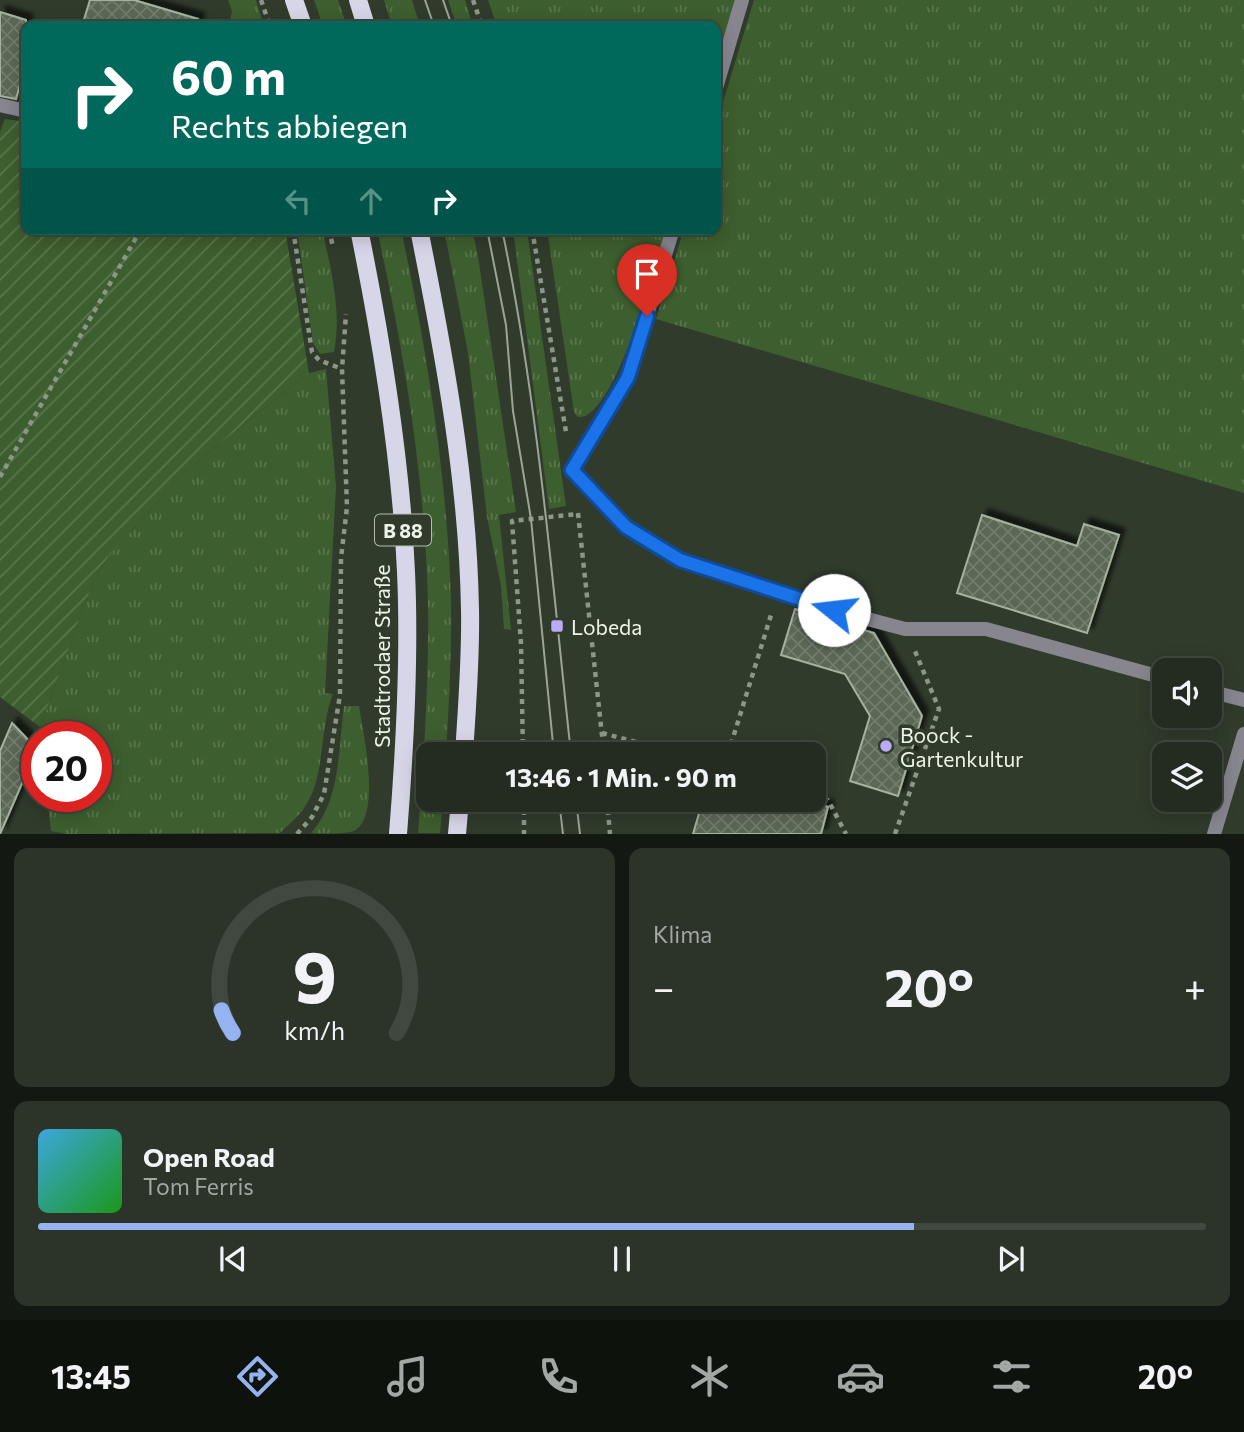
<!DOCTYPE html>
<html lang="de">
<head>
<meta charset="utf-8">
<style>
  :root { --surface:#242c21; --page:#2c342a; --text:#f1f3f6; --muted:#a3a7a5; --line:#41483f; --accent:#95b2f1 }
  body { margin:0; font-family:Commissioner,sans-serif; background:var(--page); color:var(--text); height:100vh; display:flex; flex-direction:column; font-size:26px; white-space:nowrap }
  * { box-sizing:border-box; margin:0 }
  p { font-size:23px; color:var(--muted) }
  .icon { flex:none; width:38px; height:38px; fill:none; stroke:currentColor; stroke-width:2; stroke-linecap:round; stroke-linejoin:round }
  .map { position:relative; height:834px; overflow:hidden }
  .panel { display:flex; flex-direction:column; gap:14px; padding:14px; background:#141812; flex:1 }
  .panel>* { flex:none }
  .guide { position:absolute; left:21px; top:21px; width:700px; height:214px; border-radius:14px; box-shadow:0 4px 18px #0003,0 0 0 2px var(--line); background:#00695c; color:#fff; overflow:hidden }
  .fabs { position:absolute; left:1152px; top:658px; display:grid; gap:14px }
  .fabs a { display:grid; place-items:center; width:70px; height:70px; border-radius:14px; background:var(--surface); box-shadow:0 4px 18px #0003,0 0 0 2px var(--line); font-size:35px }
  .speed { position:absolute; left:21px; top:721px; display:flex; gap:14px; font-size:35px; font-weight:700; text-align:center }
  .speed>* { display:grid; place-content:center; width:91px; height:91px; border-radius:50%; background:var(--surface); box-shadow:0 4px 18px #0003,0 0 0 2px var(--line); line-height:1 }
  .speed .limit { border:10px solid #d22; background:#fff; color:#111 }
  .pin { position:absolute; display:grid; place-items:center; width:60px; height:60px; color:#fff; margin:-72px -30px; border-radius:50% 50% 50% 0; rotate:-45deg; box-shadow:0 0 7px #0007 }
  .pin .icon { rotate:45deg }
  .me { position:absolute; width:77px; margin:-38px; rotate:286deg; stroke-linejoin:round; filter:drop-shadow(0 0 5px #0008) }
  .turn { display:flex; align-items:center; gap:24px; height:147px; padding:0 35px; font-size:32px }
  .turn .icon { width:91px; height:91px; stroke-width:2.5 }
  .turn b { display:block; font-size:49px; line-height:60px }
  .lanes { display:flex; align-items:center; height:66px; padding:0 35px; background:#0003; justify-content:center; gap:35px; direction:ltr }
  .lanes .off { opacity:.35 }
  .big { font-size:52px; font-weight:700; line-height:1.1 }
  .panel .card { flex:1; display:flex; flex-direction:column; justify-content:center; gap:10px; min-width:0; padding:0 24px; border-radius:14px; background:var(--page) }
  .panel .dial { align-items:center; gap:0 }
  .dial svg { height:182px; overflow:visible; fill:none; stroke:var(--line); stroke-width:7; stroke-linecap:round; text-anchor:middle }
  .dial text { fill:var(--text); stroke:none }
  .song { display:flex; align-items:center; gap:21px }
  .cover { width:84px; height:84px; border-radius:10px; background:linear-gradient(135deg,hsl(200 70% 55%),hsl(120 70% 35%)) }
  .played { height:7px; border-radius:4px; background:linear-gradient(90deg,var(--accent) 75%,var(--line) 75%) }
  .keys { display:flex; justify-content:space-around; direction:ltr }
  .heat { display:flex; justify-content:space-between; align-items:center; font-size:38px; direction:ltr }
  .panel .tiles { flex:1; display:grid; gap:14px; grid-template-columns:1fr 1fr }
  .card:last-child { grid-column:span 2 }
  .trip { position:absolute; left:416px; top:742px; width:410px; height:70px; border-radius:14px; background:var(--surface); box-shadow:0 4px 18px #0003,0 0 0 2px var(--line); font-weight:700; line-height:70px; text-align:center }
  .menu { display:flex; height:112px; justify-content:space-around; align-items:center; background:#0e120d; color:var(--muted) }
  .menu .icon { width:49px; height:49px }
  .menu .active { color:var(--accent) }
  .menu b { font-size:32px; color:var(--text) }
  .map>svg:first-child { display:block }
  .grass { fill:url(#grass-tufts) }
  .garden { fill:url(#garden-furrows) }
  .building { fill:url(#building-cross-hatch); stroke:#a5b29f; stroke-width:2; filter:url(#shadow) }
  .lines { fill:none; stroke-linecap:round; stroke-linejoin:round }
  .path { stroke:#8d968a; stroke-width:4.5; stroke-dasharray:5 5; stroke-linecap:butt }
  .service { stroke:#87868f; stroke-width:14 }
  .minor { stroke:#87868f; stroke-width:14 }
  .primary { stroke:#d7d5e8; stroke-width:18 }
  .tram { stroke:#9ca498; stroke-width:2 }
  .route-casing { stroke:#114b97; stroke-width:18 }
  .route { stroke:#1a73e8; stroke-width:12 }
  .poi-dot { fill:#b8abf7; stroke:#303b2c; stroke-width:2.5 }
  .labels { text-anchor:middle; dominant-baseline:central; stroke-width:7; stroke-linejoin:round; paint-order:stroke }
  .shield { fill:#303b2c; stroke:#b4bcb1; stroke-width:2 }
  .shield-label { font-size:19px; font-weight:bold; fill:#edf4ea }
  .poi-label { font-size:21px; fill:#edf4ea; stroke:#303b2c; text-anchor:start }
  .street-label { font-size:21px; fill:#edf4ea; stroke:#303b2c }
</style>
</head>
<body>
<div class="map">
<svg width="1244" height="834" viewBox="0 0 1244 834">
  <defs>
    <pattern id="grass-tufts" width="24" height="20" patternUnits="userSpaceOnUse" patternTransform="scale(1.75)"><rect width="24" height="20" fill="#3d5e2e"/><path d="M3 7l-1-3M5 7V3M7 7l1-3M15 17l-1-3M17 17v-4M19 17l1-3" fill="none" stroke="#59764c"/></pattern>
    <pattern id="garden-furrows" width="10" height="10" patternUnits="userSpaceOnUse" patternTransform="scale(1.75)"><rect width="10" height="10" fill="#3d5e2e"/><path d="M-1 1l2-2M0 10L10 0M9 11l2-2" fill="none" stroke="#59764c"/></pattern>
    <pattern id="building-cross-hatch" width="8" height="8" patternUnits="userSpaceOnUse" patternTransform="scale(1.75)"><rect width="8" height="8" fill="#5b6756"/><path d="M0 0l8 8M0 8l8-8" fill="none" stroke="#737d6e"/></pattern>
    <filter id="shadow"><feDropShadow dx="6" dy="-6" stdDeviation="2" flood-color="#0009"/></filter>
  </defs>
  <rect width="100%" height="100%" fill="#303b2c"/>
  <path class="grass" d="M228,0H256L264,26H229L232,11Z
    M314,0H338L347,26H323Z
    M384,0H412L420,26H392Z
    M448,0H465L473,26H457Z
    M488,0H737L716,69V26H497Z
    M754,0H1244V493L656,319L684,229H716V125Z
    M297,229H322C331,270 342,310 334,352L320,354L313,343Z
    M377,229H401C427,350 447,476 451,599C452,651 449,703 446,754H429V800H443L440,833H418C424,757 429,681 428,604C425,479 404,351 377,229Z
    M444,229H472L478,256L516,512L499,515L511,630L504,629L501,586L487,517L468,353Z
    M513,229H526L528,237L566,506L549,509Z
    M547,229H666C657,261 614,422 578,417L574,412Z
    M326,369L336,486L325,693L333,694C319,729 326,773 306,805C300,816 288,825 280,833L66,834L51,831L47,796H96V737H41L40,727L93,582L108,557L185,471L309,373Z
    M344,706H359C363,732 382,816 354,831C343,834 323,834 311,833C341,800 338,749 344,706Z"/>
  <path class="garden" d="M5,119L26,122V229H285L309,373L185,471L108,557L93,582L40,727L0,697V132Z"/>
  <path class="building" d="M90,0H134L198,19L197,26H82Z
    M0,12L26,20V63L16,99L0,96Z
    M982,515L1077,546L1084,524L1119,535L1087,633L957,593Z
    M795,609L874,633L922,716L898,796L850,781L870,716L845,674L781,655Z
    M12,723L37,749L0,834V751Z
    M703,800H804L828,807L821,834H693Z"/>
  <g class="lines">
    <path class="path" d="M261,0L270,26
      M473,0L482,26
      M293,229L312,352L319,360L342,369
      M329,229L333,247
      M532,229L566,432
      M0,477L141,229
      M578,513L604,754
      M602,733L681,754
      M523,754L521,643L512,521L578,514
      M728,754L771,615
      M814,795L828,800L846,834
      M524,800V834
      M607,800L610,834
      M297,834L312,817L324,794L340,695L341,558L347,507L342,369L346,314
      M895,834L939,709L915,651"/>
    <path class="service" d="M716,88L742,0
      M673,229L628,377L572,470L626,527L680,560L811,604L905,629H986L1164,678
      M1209,691L1244,700
      M1214,834L1244,734"/>
    <path class="minor" d="M0,105L26,111"/>
    <path class="primary" d="M294,0L303,26
      M358,0L366,26
      M359,229C382,342 401,458 406,572C410,659 405,747 398,834
      M419,229C444,354 468,482 470,610C471,658 467,706 464,754
      M457,834L460,800"/>
    <path class="tram" d="M425,0L434,26
      M443,0L452,26
      M487,229L506,325L513,411L531,519L554,754
      M502,229C538,402 552,579 571,754
      M559,800L563,834
      M576,800L580,834"/>
  </g>
  <g class="lines">
    <defs>
      <path id="route" d="M647,316L628,377L572,470L626,527L680,560L834,610"/>
    </defs>
    <use href="#route" class="route-casing"/>
    <use href="#route" class="route"/>
  </g>
  <g class="poi-dot">
    <rect x="550" y="619" width="14" height="14" rx="3.5"/>
    <circle cx="886" cy="746" r="7"/>
  </g>
  <g class="labels">
    <rect class="shield" x="375" y="514.5" width="56" height="31" rx="5"/>
    <g class="shield-label">
      <text x="403" y="530">B 88</text>
    </g>
    <g class="poi-label">
      <text x="571" y="626">Lobeda</text>
      <text x="900" y="734">Boock -<tspan x="900" dy="24">Gartenkultur</tspan></text>
    </g>
    <g class="street-label">
      <text transform="translate(381 656) rotate(-90)">Stadtrodaer Straße</text>
    </g>
  </g>
</svg>
<div class="fabs">
<a><svg class="icon" aria-label="sound" viewBox="0 0 24 24"><path d="M4 9h4l5-4v14l-5-4H4zM17 9q2 3 0 6"/></svg></a>
<a><svg class="icon" aria-label="layers" viewBox="0 0 24 24"><path d="M12 4l9 5-9 5-9-5zM3 14l9 5 9-5"/></svg></a>
</div>
<div class="speed"><div class="limit">20</div></div>
<div class="pin" style="left:647px;top:316px;background:#d93025"><svg class="icon" aria-label="arrive" viewBox="0 0 24 24"><path d="M6 21V4h12l-3 4 3 4H6"/></svg></div>
<svg class="me" style="left:834px;top:610px" viewBox="-20 -20 40 40"><circle r="19" fill="#fff"/><path d="M0-13L10 11 0 6-10 11z" fill="#1a73e8"/></svg>
<div class="trip">13:46 · 1 Min. · 90 m</div>
<div class="guide">
<div class="turn"><svg class="icon" aria-label="right" viewBox="0 0 24 24"><path d="M7 20v-9h11M14 6l5 5-5 5"/></svg><div><b>60 m</b>Rechts abbiegen</div></div>
<div class="lanes"><svg class="icon off" aria-label="left" viewBox="0 0 24 24"><path d="M17 20v-9H6M10 6l-5 5 5 5"/></svg><svg class="icon off" aria-label="ahead" viewBox="0 0 24 24"><path d="M12 20V5M6 11l6-6 6 6"/></svg><svg class="icon" aria-label="right" viewBox="0 0 24 24"><path d="M7 20v-9h11M14 6l5 5-5 5"/></svg></div>
</div>
</div>
<section class="panel">
<div class="tiles">
<div class="card dial"><svg viewBox="0 0 100 80">
<path d="M14 69A42 42 0 1 1 86 69"/>
<path d="M14 69A42 42 0 0 1 9 59" stroke="#95b2f1"/>
<text x="50" y="56" font-size="32" font-weight="700">9</text>
<text x="50" y="72" font-size="11">km/h</text>
</svg></div>
<div class="card"><p>Klima</p>
<div class="heat"><a>−</a><b class="big">20°</b><a>+</a></div>
</div>
<div class="card">
<div class="song"><i class="cover"></i><div><b>Open Road</b><p>Tom Ferris</p></div></div>
<div class="played"></div>
<div class="keys"><svg class="icon" aria-label="previous" viewBox="0 0 24 24"><path d="M18 5L8 12l10 7zM5 5v14"/></svg><svg class="icon" aria-label="pause" viewBox="0 0 24 24"><path d="M8 5v14M16 5v14"/></svg><svg class="icon" aria-label="next" viewBox="0 0 24 24"><path d="M6 5l10 7-10 7zM19 5v14"/></svg></div>
</div>
</div>
</section>
<nav class="menu">
<b>13:45</b>
<svg class="icon active" aria-label="directions" viewBox="0 0 24 24"><path d="M12 3l9 9-9 9-9-9zM9 14v-3h6M13 9l2 2-2 2"/></svg>
<svg class="icon" aria-label="music" viewBox="0 0 24 24"><path d="M9 18V5l10-2v13"/><circle cx="6" cy="18" r="3"/><circle cx="16" cy="16" r="3"/></svg>
<svg class="icon" aria-label="phone" viewBox="0 0 24 24"><path d="M5 4h4l2 5-3 2q2 4 5 5l2-3 5 2v4C11 20 4 13 5 4z"/></svg>
<svg class="icon" aria-label="climate" viewBox="0 0 24 24"><path d="M12 3v18M4 7l16 10M4 17L20 7"/></svg>
<svg class="icon" aria-label="car" viewBox="0 0 24 24"><path d="M5 17H2v-5l4-1 3-4h7l3 4 3 1v5h-3M9 17h6M6 11h13"/><circle cx="7" cy="17" r="2"/><circle cx="17" cy="17" r="2"/></svg>
<svg class="icon" aria-label="filters" viewBox="0 0 24 24"><path d="M4 7h16M4 17h16"/><circle cx="9" cy="7" r="2"/><circle cx="15" cy="17" r="2"/></svg>
<b>20°</b>
</nav>
</body>
</html>
